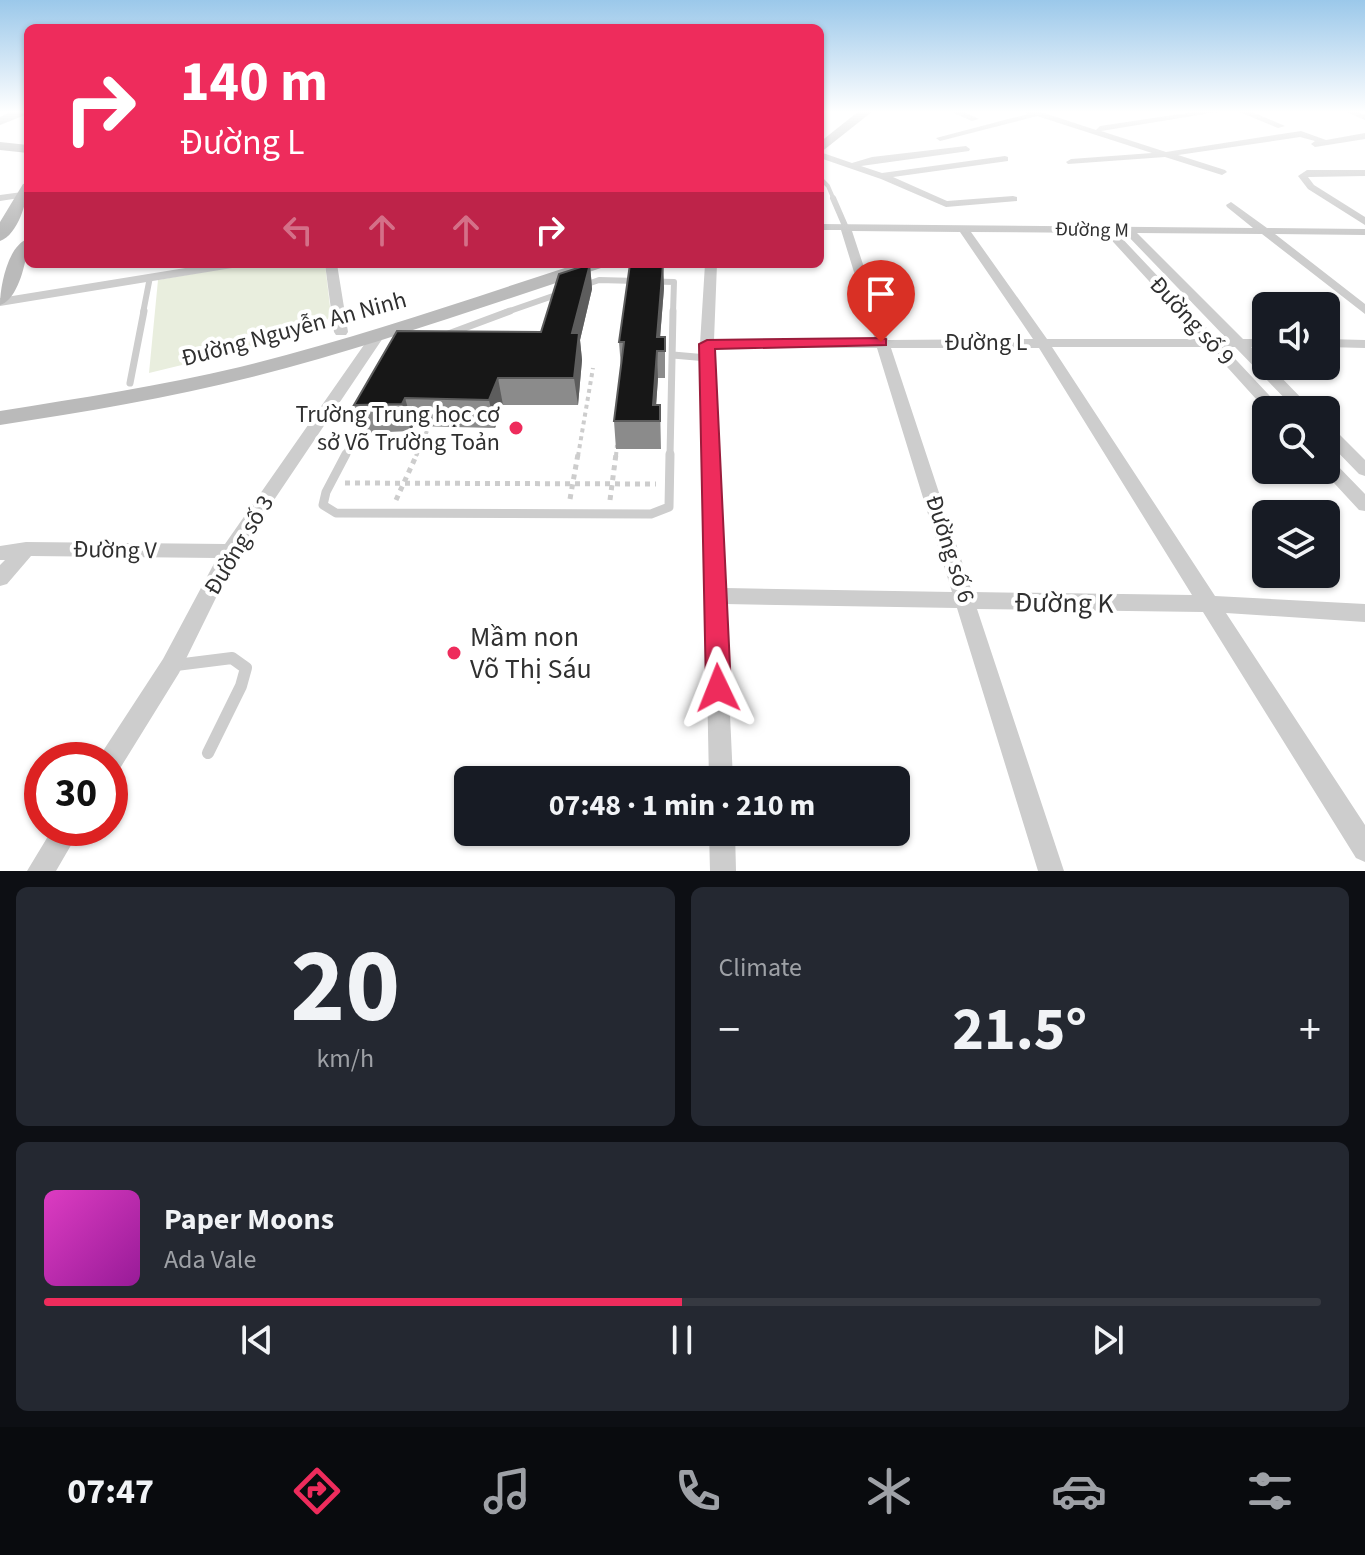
<!DOCTYPE html>
<html lang="en">
<head>
<meta charset="utf-8">
<style>
  :root { --surface:#171b24; --page:#242831; --text:#f1f3f6; --muted:#9ea1a6; --line:#363941; --accent:#ee2c5c }
  body { margin:0; font-family:"Source Sans 3",sans-serif; background:var(--page); color:var(--text); height:100vh; display:flex; flex-direction:column; font-size:30px; white-space:nowrap }
  * { box-sizing:border-box; margin:0 }
  p { font-size:26px; color:var(--muted) }
  .icon { flex:none; width:44px; height:44px; fill:none; stroke:currentColor; stroke-width:2; stroke-linecap:round; stroke-linejoin:round }
  .map { position:relative; height:871px; overflow:hidden }
  .drawer { display:flex; flex-direction:column; gap:16px; padding:16px; background:#0d0f14; flex:1 }
  .drawer>* { flex:none }
  .hud { position:absolute; left:24px; top:24px; width:800px; height:244px; border-radius:12px; box-shadow:0 2px 6px #0004; background:#ee2c5c; color:#fff; overflow:hidden }
  .tools { position:absolute; left:1252px; top:292px; display:grid; gap:16px }
  .tools a { display:grid; place-items:center; width:88px; height:88px; border-radius:12px; background:var(--surface); box-shadow:0 2px 6px #0004; font-size:40px }
  .speed { position:absolute; left:24px; top:742px; display:flex; gap:16px; font-size:40px; font-weight:700; text-align:center }
  .speed>* { display:grid; place-content:center; width:104px; height:104px; border-radius:50%; background:var(--surface); box-shadow:0 2px 6px #0004; line-height:1 }
  .speed .limit { border:12px solid #d22; background:#fff; color:#111 }
  .pin { position:absolute; display:grid; place-items:center; width:68px; height:68px; color:#fff; margin:-82px -34px; border-radius:50% 50% 50% 0; rotate:-45deg; box-shadow:0 0 8px #0007 }
  .pin .icon { rotate:45deg }
  .me { position:absolute; width:88px; margin:-44px; rotate:358deg; stroke-linejoin:round; filter:drop-shadow(0 0 6px #0008) }
  .turn { display:flex; align-items:center; gap:28px; height:168px; padding:0 24px; font-size:36px }
  .turn .icon { width:104px; height:104px; stroke-width:2.5 }
  .turn b { display:block; font-size:56px; line-height:68px }
  .lanes { display:flex; align-items:center; height:76px; padding:0 24px; background:#0003; justify-content:center; gap:40px; direction:ltr }
  .lanes .off { opacity:.35 }
  .big { font-size:60px; font-weight:700; line-height:1.1 }
  .drawer .tile { flex:1; display:flex; flex-direction:column; justify-content:center; gap:12px; min-width:0; padding:0 28px; border-radius:12px; background:var(--page) }
  .drawer .dial { align-items:center; gap:0 }
  .dial b { font-size:104px; line-height:1 }
  .song { display:flex; align-items:center; gap:24px }
  .cover { width:96px; height:96px; border-radius:12px; background:linear-gradient(135deg,hsl(310 70% 55%),hsl(300 70% 35%)) }
  .played { height:8px; border-radius:4px; background:linear-gradient(90deg,var(--accent) 50%,var(--line) 50%) }
  .keys { display:flex; justify-content:space-around; direction:ltr }
  .heat { display:flex; justify-content:space-between; align-items:center; font-size:44px; direction:ltr }
  .drawer .tiles { flex:1; display:grid; gap:16px; grid-template-columns:1fr 1fr }
  .tile:last-child { grid-column:span 2 }
  .trip { position:absolute; left:454px; top:766px; width:456px; height:80px; border-radius:12px; background:var(--surface); box-shadow:0 2px 6px #0004; font-weight:700; line-height:80px; text-align:center }
  .tab-bar { display:flex; height:128px; justify-content:space-around; align-items:center; background:#090b0e; color:var(--muted) }
  .tab-bar .icon { width:56px; height:56px }
  .tab-bar .active { color:var(--accent) }
  .tab-bar b { font-size:36px; color:var(--text) }
  .map>svg:first-child { display:block }
  .green { fill:#e9eede }
  .lines { fill:none; stroke-linecap:round; stroke-linejoin:round }
  .path-far1 { stroke:#cdcdcd; stroke-width:4; stroke-dasharray:4 4; stroke-linecap:butt }
  .path { stroke:#cdcdcd; stroke-width:5; stroke-dasharray:5 5; stroke-linecap:butt }
  .lane-far4 { stroke:#cdcdcd; stroke-width:4 }
  .lane-far3 { stroke:#cdcdcd; stroke-width:6 }
  .lane-far2 { stroke:#cdcdcd; stroke-width:7 }
  .lane-far1 { stroke:#cdcdcd; stroke-width:9 }
  .lane { stroke:#cdcdcd; stroke-width:12 }
  .street { fill:#cdcdcd; fill-rule:evenodd }
  .secondary { fill:#bababa; fill-rule:evenodd }
  .wall { fill:#8b8b8b }
  .shaded-wall { fill:#5d5d5d }
  .building { fill:#171717; stroke:#5d5d5d; stroke-width:2 }
  .route { fill:#ee2c5c; stroke:#9b1d3c; stroke-width:2 }
  .poi-dot { fill:#ee2c5c; stroke:#fff; stroke-width:3 }
  .labels { text-anchor:middle; dominant-baseline:central; stroke-width:8; stroke-linejoin:round; paint-order:stroke }
  .far-street-label { font-size:20px; fill:#303030; stroke:#fff }
  .street-label { font-size:24px; fill:#303030; stroke:#fff }
  .poi-label { font-size:24px; fill:#303030; stroke:#fff; text-anchor:end }
  .near-street-label { font-size:28px; fill:#303030; stroke:#fff }
  .near-poi-label { font-size:28px; fill:#303030; stroke:#fff; text-anchor:start }
</style>
</head>
<body>
<div class="map">
<svg width="1365" height="871" viewBox="0 0 1365 871">
  <rect width="100%" height="100%" fill="#fff"/>
  <path class="green" d="M250,264H325L331,315L317,332L149,373L158,280Z"/>
  <g class="lines">
    <path class="path-far1" d="M416,456L427,431
      M578,456L593,368
      M616,456L617,445"/>
    <path class="path" d="M345,483L656,484
      M570,499L578,454
      M396,500L417,454
      M610,500L616,454"/>
    <path class="lane-far4" d="M820,178L828,186L834,200"/>
    <path class="lane-far3" d="M833,198L846,228
      M143,313L150,277
      M504,313L599,280L674,282L673,313"/>
    <path class="lane-far2" d="M673,355L707,358
      M130,383L144,311
      M345,456L400,352L510,311
      M670,456L673,311"/>
    <path class="lane-far1" d="M346,454L326,492L323,505L336,513L651,514L669,507L670,454"/>
    <path class="lane" d="M176,665L232,658L246,668L241,686L208,753"/>
    <path class="street" d="M949,111H962L979,119L972,121Z
      M1024,111H1038L1096,130L1100,126L1200,111H1223L1101,131L1166,152L1301,131L1326,140L1365,133V139L1315,147L1311,144L1315,141L1300,137L1178,155L1225,170L1227,172L1222,175L1165,157L1068,164L1066,162L1071,159L1152,153L1037,116L940,141L936,138L1028,114Z
      M1237,111H1250L1285,126L1278,128Z
      M1344,111H1356L1365,115V120Z
      M966,146L970,149L969,151L861,166L882,173L1005,156L1008,157V161L893,177L947,201L1013,196L1017,197V201L946,207L881,179L820,158V152L852,163L872,157Z
      M1307,170H1365V176L1308,177L1314,185L1365,217V225L1308,189L1298,176Z
      M22,192L27,195L26,197L0,201V195Z
      M1231,202L1267,228L1365,229V235L1275,234L1365,304V314L1262,234L1137,233L1243,339H1266V347H1251L1266,362V366H1270L1313,410H1296L1235,347H1224L1283,410H1266L1209,347H1052L1215,596L1365,604V622L1226,613L1365,825V862L1356,858L1203,612L977,609L1064,871H1038L957,608L725,604L733,780H709L700,344L705,264H717L714,340H875L841,230H820V224L1253,228L1227,207L1226,205ZM852,231L960,232L1033,339L888,340ZM971,232L1105,233L1202,339H1047ZM1117,233H1125L1227,339H1217ZM714,348H877L952,592L725,588ZM891,348H1039L1192,595L972,592Z
      M210,264H238L232,268L0,306V298Z
      M325,264H337L348,332L346,335H336L334,332Z
      M378,331L385,335L237,555L179,673L119,770L110,774V760H99L101,754L163,659L217,558L31,556L7,584L0,586V565L5,560H0V546L26,542L225,544L373,332Z
      M1326,339L1365,340V348L1326,347Z
      M1326,426L1332,427L1365,460V476L1359,474L1326,440Z
      M1326,458L1332,460L1365,494V511L1359,510L1322,470H1326Z
      M53,828H81L56,871H27Z
      M709,832H735L736,871H710Z"/>
    <path class="secondary" d="M12,111L28,114L0,125V117Z
      M859,111H873L820,153V142Z
      M0,142L28,145V153L0,150Z
      M28,183C28,200 18,235 0,241V222L23,184Z
      M28,239C28,256 19,300 0,305C0,286 8,245 28,239Z
      M577,264H604L601,268C485,306 370,347 252,377C169,398 84,412 0,425V411C80,398 161,386 240,367C354,339 466,300 577,264Z"/>
  </g>
  <path class="wall" d="M590,264L592,289L580,340L582,360L578,405H503L495,428L413,426L411,431L365,433L354,405L541,332Z
    M663,264L664,288L660,337H665V378H658L656,405H660L661,449H616L614,421L621,368L619,342Z"/>
  <path class="shaded-wall" d="M590,264L592,289L580,340L582,360L578,405L574,378L572,333Z
    M663,264L664,288L659,351L657,337Z
    M657,351L658,378L655,421L653,405Z
    M498,378L503,405L495,428L489,400Z
    M405,398L413,426L411,431L402,404Z"/>
  <path class="building" d="M590,264L572,333H579L574,378H498L489,400L405,398L402,404L354,405L397,331L541,332L559,274Z
    M630,264H663L657,337H665V351H657L653,405H660V421H614L624,342H619Z"/>
  <linearGradient id="sky" x2="0" y2="1"><stop stop-color="#9bc8ea"/><stop offset="0.48" stop-color="#fff"/><stop offset="1" stop-color="#fff" stop-opacity="0"/></linearGradient>
  <rect width="1365" height="233" fill="url(#sky)"/>
  <path class="route" d="M881,338L886,339V345L715,349L731,688L727,696L718,700L709,696L706,688L699,344L707,340Z"/>
  <g class="poi-dot">
    <circle cx="516" cy="428" r="8"/>
    <circle cx="454" cy="653" r="8"/>
  </g>
  <g class="labels">
    <g class="far-street-label">
      <text transform="translate(1092 230) rotate(1)">Đường M</text>
    </g>
    <g class="street-label">
      <text transform="translate(1192 321) rotate(47)">Đường số 9</text>
      <text transform="translate(294 329) rotate(-15)">Đường Nguyễn An Ninh</text>
      <text x="986" y="342">Đường L</text>
      <text transform="translate(239 545) rotate(-59)">Đường số 3</text>
      <text transform="translate(950 549) rotate(72)">Đường số 6</text>
      <text transform="translate(115 550) rotate(1)">Đường V</text>
    </g>
    <g class="poi-label">
      <text x="500" y="414">Trường Trung học cơ<tspan x="500" dy="28">sở Võ Trường Toản</tspan></text>
    </g>
    <g class="near-street-label">
      <text transform="translate(1064 603) rotate(1)">Đường K</text>
    </g>
    <g class="near-poi-label">
      <text x="470" y="637">Mầm non<tspan x="470" dy="32">Võ Thị Sáu</tspan></text>
    </g>
  </g>
</svg>
<div class="tools">
<a><svg class="icon" aria-label="sound" viewBox="0 0 24 24"><path d="M4 9h4l5-4v14l-5-4H4zM17 9q2 3 0 6"/></svg></a>
<a><svg class="icon" aria-label="search" viewBox="0 0 24 24"><circle cx="10" cy="10" r="6"/><path d="M15 15l6 6"/></svg></a>
<a><svg class="icon" aria-label="layers" viewBox="0 0 24 24"><path d="M12 4l9 5-9 5-9-5zM3 14l9 5 9-5"/></svg></a>
</div>
<div class="speed"><div class="limit">30</div></div>
<div class="pin" style="left:881px;top:342px;background:#d93025"><svg class="icon" aria-label="arrive" viewBox="0 0 24 24"><path d="M6 21V4h12l-3 4 3 4H6"/></svg></div>
<svg class="me" style="left:718px;top:688px" viewBox="-20 -20 40 40"><path d="M0-17L14 15 0 8-14 15z" fill="#ee2c5c" stroke="#fff" stroke-width="4"/></svg>
<div class="trip">07:48 · 1 min · 210 m</div>
<div class="hud">
<div class="turn"><svg class="icon" aria-label="right" viewBox="0 0 24 24"><path d="M7 20v-9h11M14 6l5 5-5 5"/></svg><div><b>140 m</b>Đường L</div></div>
<div class="lanes"><svg class="icon off" aria-label="left" viewBox="0 0 24 24"><path d="M17 20v-9H6M10 6l-5 5 5 5"/></svg><svg class="icon off" aria-label="ahead" viewBox="0 0 24 24"><path d="M12 20V5M6 11l6-6 6 6"/></svg><svg class="icon off" aria-label="ahead" viewBox="0 0 24 24"><path d="M12 20V5M6 11l6-6 6 6"/></svg><svg class="icon" aria-label="right" viewBox="0 0 24 24"><path d="M7 20v-9h11M14 6l5 5-5 5"/></svg></div>
</div>
</div>
<section class="drawer">
<div class="tiles">
<div class="tile dial"><b>20</b><p>km/h</p></div>
<div class="tile"><p>Climate</p>
<div class="heat"><a>−</a><b class="big">21.5°</b><a>+</a></div>
</div>
<div class="tile">
<div class="song"><i class="cover"></i><div><b>Paper Moons</b><p>Ada Vale</p></div></div>
<div class="played"></div>
<div class="keys"><svg class="icon" aria-label="previous" viewBox="0 0 24 24"><path d="M18 5L8 12l10 7zM5 5v14"/></svg><svg class="icon" aria-label="pause" viewBox="0 0 24 24"><path d="M8 5v14M16 5v14"/></svg><svg class="icon" aria-label="next" viewBox="0 0 24 24"><path d="M6 5l10 7-10 7zM19 5v14"/></svg></div>
</div>
</div>
</section>
<nav class="tab-bar">
<b>07:47</b>
<svg class="icon active" aria-label="directions" viewBox="0 0 24 24"><path d="M12 3l9 9-9 9-9-9zM9 14v-3h6M13 9l2 2-2 2"/></svg>
<svg class="icon" aria-label="music" viewBox="0 0 24 24"><path d="M9 18V5l10-2v13"/><circle cx="6" cy="18" r="3"/><circle cx="16" cy="16" r="3"/></svg>
<svg class="icon" aria-label="phone" viewBox="0 0 24 24"><path d="M5 4h4l2 5-3 2q2 4 5 5l2-3 5 2v4C11 20 4 13 5 4z"/></svg>
<svg class="icon" aria-label="climate" viewBox="0 0 24 24"><path d="M12 3v18M4 7l16 10M4 17L20 7"/></svg>
<svg class="icon" aria-label="car" viewBox="0 0 24 24"><path d="M5 17H2v-5l4-1 3-4h7l3 4 3 1v5h-3M9 17h6M6 11h13"/><circle cx="7" cy="17" r="2"/><circle cx="17" cy="17" r="2"/></svg>
<svg class="icon" aria-label="filters" viewBox="0 0 24 24"><path d="M4 7h16M4 17h16"/><circle cx="9" cy="7" r="2"/><circle cx="15" cy="17" r="2"/></svg>
</nav>
</body>
</html>
